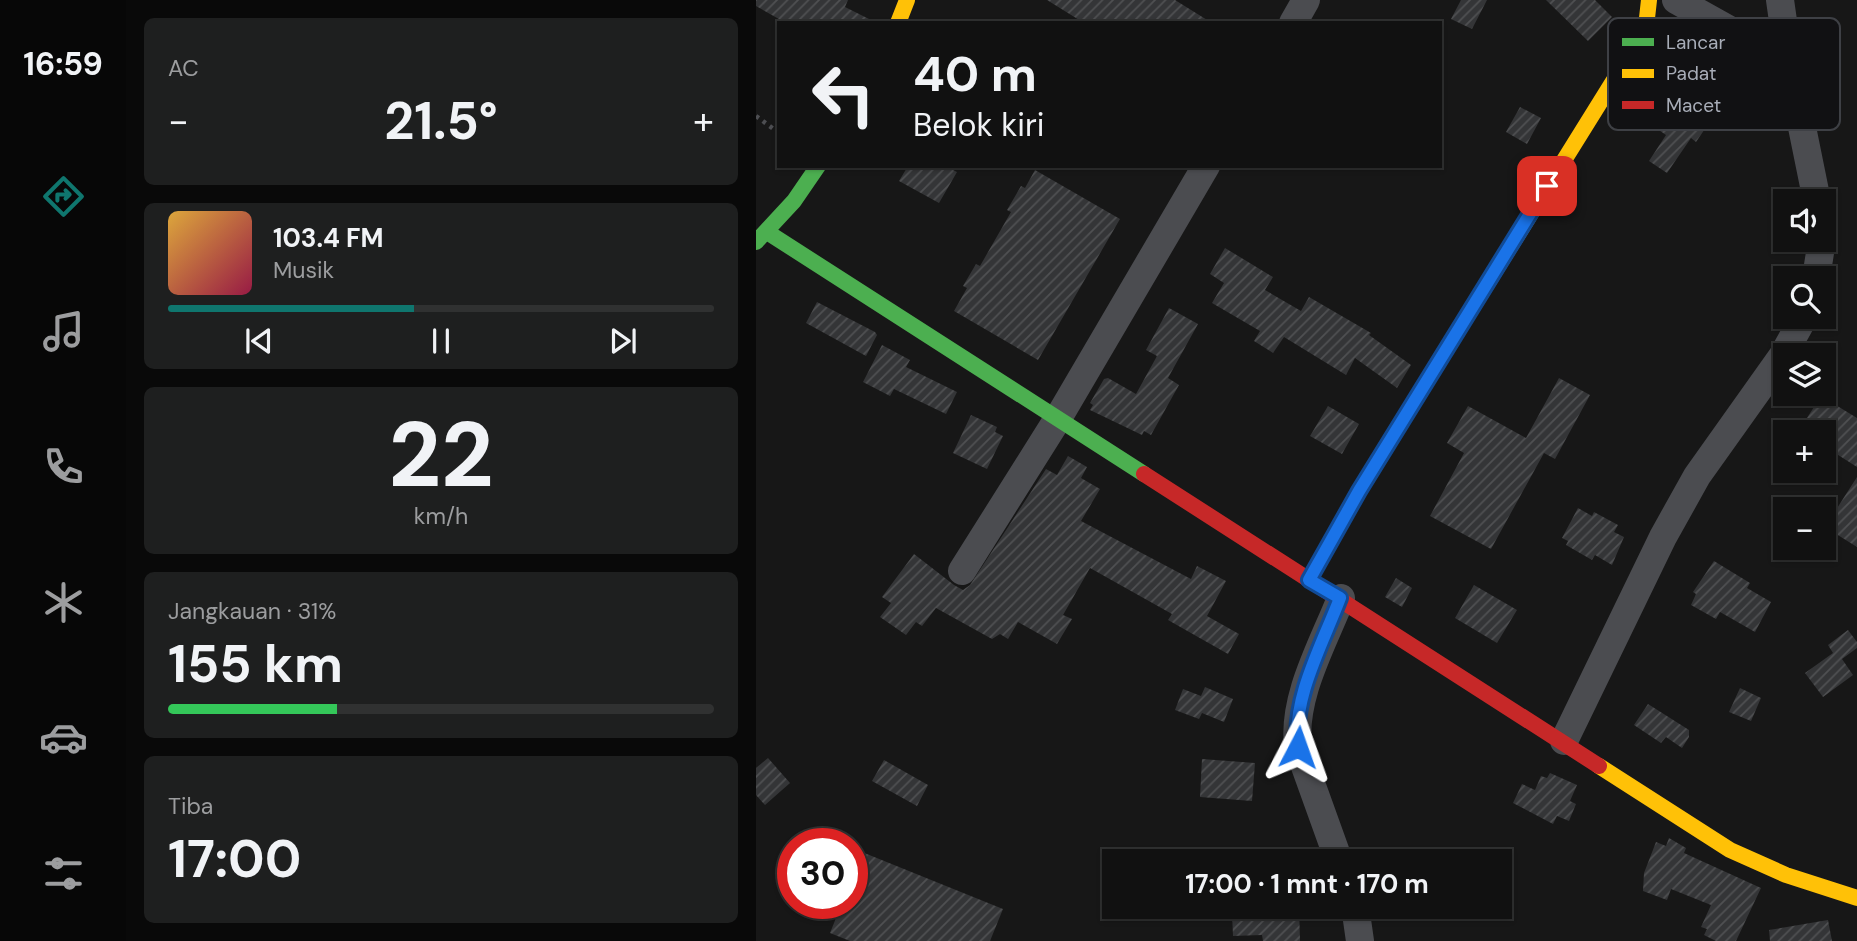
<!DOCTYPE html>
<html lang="id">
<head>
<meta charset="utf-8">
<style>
  :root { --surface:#111; --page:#1e1f1f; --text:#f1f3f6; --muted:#9c9d9f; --line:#303131; --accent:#0f766e }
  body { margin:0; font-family:"DM Sans",sans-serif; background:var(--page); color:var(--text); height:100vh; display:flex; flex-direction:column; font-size:26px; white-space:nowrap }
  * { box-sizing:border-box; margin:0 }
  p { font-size:23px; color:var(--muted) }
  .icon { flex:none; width:38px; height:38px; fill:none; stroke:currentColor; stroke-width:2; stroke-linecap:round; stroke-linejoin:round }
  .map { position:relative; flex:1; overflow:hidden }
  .panel { display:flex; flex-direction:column; gap:18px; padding:18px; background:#090909; width:630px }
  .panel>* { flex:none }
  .hud { position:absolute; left:21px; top:21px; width:665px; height:147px; border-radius:0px; box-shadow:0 2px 5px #0004,0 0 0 2px var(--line); background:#111; color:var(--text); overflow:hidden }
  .controls { position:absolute; left:1017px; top:189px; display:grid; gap:14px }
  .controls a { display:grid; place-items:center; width:63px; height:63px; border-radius:0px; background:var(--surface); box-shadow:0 2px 5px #0004,0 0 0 2px var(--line); font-size:35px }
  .speed { position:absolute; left:21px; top:828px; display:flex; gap:14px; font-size:35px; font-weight:700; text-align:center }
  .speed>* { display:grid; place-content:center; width:91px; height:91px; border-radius:50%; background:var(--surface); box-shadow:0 2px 5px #0004,0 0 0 2px var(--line); line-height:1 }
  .speed .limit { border:10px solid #d22; background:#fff; color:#111 }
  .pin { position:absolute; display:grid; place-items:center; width:60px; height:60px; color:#fff; margin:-30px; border-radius:14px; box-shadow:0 4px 10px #0006 }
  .me { position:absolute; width:77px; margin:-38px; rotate:4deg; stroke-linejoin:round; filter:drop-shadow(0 0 5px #0008) }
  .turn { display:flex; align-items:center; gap:24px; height:147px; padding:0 21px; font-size:32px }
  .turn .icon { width:91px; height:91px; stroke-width:2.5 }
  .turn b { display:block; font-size:49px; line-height:60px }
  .big { font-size:52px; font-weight:700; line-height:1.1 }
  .panel .widget { flex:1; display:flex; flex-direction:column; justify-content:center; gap:10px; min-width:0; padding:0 24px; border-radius:10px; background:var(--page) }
  .panel .dial { align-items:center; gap:0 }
  .dial b { font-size:91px; line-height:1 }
  .song { display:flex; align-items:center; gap:21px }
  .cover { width:84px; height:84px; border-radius:10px; background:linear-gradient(135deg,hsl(40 70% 55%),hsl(340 70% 35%)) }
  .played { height:7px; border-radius:4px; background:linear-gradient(90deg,var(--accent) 45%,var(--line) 45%) }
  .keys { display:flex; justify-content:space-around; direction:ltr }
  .heat { display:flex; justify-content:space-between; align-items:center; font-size:38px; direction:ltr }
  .charge { height:10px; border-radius:5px; background:linear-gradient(90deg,#34c759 31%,var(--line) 0) }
  .trip { position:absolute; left:346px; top:849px; width:410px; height:70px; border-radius:0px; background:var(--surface); box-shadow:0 2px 5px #0004,0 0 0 2px var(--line); font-weight:700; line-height:70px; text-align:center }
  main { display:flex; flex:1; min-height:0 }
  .menu { display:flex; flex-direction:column; width:126px; justify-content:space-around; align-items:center; background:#070707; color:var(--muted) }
  .menu .icon { width:49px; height:49px }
  .menu .active { color:var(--accent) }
  .menu b { font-size:32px; color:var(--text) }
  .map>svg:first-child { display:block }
  .building { fill:url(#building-hatch) }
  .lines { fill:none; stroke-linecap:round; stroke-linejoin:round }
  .path { stroke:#4d4e52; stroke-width:4.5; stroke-dasharray:3.5 5; stroke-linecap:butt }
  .street { stroke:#4b4c50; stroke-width:28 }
  .fast { stroke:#4caf50; stroke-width:16 }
  .slow { stroke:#ffc107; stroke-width:16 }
  .jam { stroke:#c62828; stroke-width:16 }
  .route-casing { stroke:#114b97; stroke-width:18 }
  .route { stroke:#1a73e8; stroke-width:12 }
  .key { fill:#111113; stroke:#3e4045; stroke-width:2 }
  .key-label { font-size:19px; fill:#a8adb8 }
</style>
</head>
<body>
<main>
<nav class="menu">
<b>16:59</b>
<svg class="icon active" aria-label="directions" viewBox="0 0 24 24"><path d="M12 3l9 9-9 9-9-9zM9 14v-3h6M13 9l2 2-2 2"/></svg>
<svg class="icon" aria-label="music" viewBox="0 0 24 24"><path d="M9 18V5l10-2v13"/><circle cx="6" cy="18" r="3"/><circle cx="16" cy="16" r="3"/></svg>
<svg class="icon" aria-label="phone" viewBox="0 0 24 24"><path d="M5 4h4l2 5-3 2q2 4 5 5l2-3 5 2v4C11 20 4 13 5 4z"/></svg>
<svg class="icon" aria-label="climate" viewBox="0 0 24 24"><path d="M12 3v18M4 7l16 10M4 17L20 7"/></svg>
<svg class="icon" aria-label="car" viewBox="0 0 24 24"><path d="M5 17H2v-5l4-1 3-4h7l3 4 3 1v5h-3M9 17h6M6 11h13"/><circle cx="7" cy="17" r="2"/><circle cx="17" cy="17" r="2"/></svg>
<svg class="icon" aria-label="filters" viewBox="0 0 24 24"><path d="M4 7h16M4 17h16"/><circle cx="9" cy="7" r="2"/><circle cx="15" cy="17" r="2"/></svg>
</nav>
<section class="panel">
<div class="widget"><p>AC</p>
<div class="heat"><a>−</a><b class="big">21.5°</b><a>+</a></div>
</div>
<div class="widget">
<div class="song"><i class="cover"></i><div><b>103.4 FM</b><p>Musik</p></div></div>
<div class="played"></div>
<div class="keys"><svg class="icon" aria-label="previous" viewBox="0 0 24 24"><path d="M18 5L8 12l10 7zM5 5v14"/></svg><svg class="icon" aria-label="pause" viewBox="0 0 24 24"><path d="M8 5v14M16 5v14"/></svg><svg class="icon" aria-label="next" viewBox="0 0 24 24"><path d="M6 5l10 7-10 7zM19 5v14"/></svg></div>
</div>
<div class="widget dial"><b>22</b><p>km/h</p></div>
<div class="widget"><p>Jangkauan · 31%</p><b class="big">155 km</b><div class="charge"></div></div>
<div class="widget"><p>Tiba</p><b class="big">17:00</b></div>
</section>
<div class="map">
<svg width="1101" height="941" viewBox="0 0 1101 941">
  <defs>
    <pattern id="building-hatch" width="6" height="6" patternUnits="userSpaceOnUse" patternTransform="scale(1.75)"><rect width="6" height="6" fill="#343537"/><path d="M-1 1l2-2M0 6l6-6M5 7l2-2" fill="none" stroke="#4f5052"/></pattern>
  </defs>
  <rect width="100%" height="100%" fill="#171717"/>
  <path class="building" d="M0,0H92L89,7L121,23H30L0,6Z
    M291,0H419L456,23H328Z
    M705,0H731L716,29L695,19Z
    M790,0H839L856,17L832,41Z
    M942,37L993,70L977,98L975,97L962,116L959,114L940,142L935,138L911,173L893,161L910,135L897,126L922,89L911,82Z
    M764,107L785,118L771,144L750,132Z
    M152,166H189L201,172L183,203L143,181Z
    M279,170L364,219L282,360L198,311L211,288L207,286L220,264L224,266L255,212L251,210L265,186L269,188Z
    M469,248L517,277L509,290L545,311L553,297L615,333L613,335L655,365L641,388L599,358L590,375L528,337L517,353L498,341L504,331L456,303L468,283L454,274Z
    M61,302L119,332L121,335L110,356L50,323Z
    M413,308L442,324L412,378L423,385L395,435L388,431L386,435L334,410L337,405L334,403L348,379L352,378L380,394L401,356L390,350Z
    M126,345L154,360L150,367L201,392L190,414L138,389L134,396L107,382Z
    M803,378L834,395L799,459L788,453L735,549L674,516L708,453L691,443L712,406L770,438Z
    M1065,396L1101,418V467L1068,446V432H1042Z
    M572,406L603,424L586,454L554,436Z
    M215,415L241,427L239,432L247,436L231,469L197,453Z
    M312,456L331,467L325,478L344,489L325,521L435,579L441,566L470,581L451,616L483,634L472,654L412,620L416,614L334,568L307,615L316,619L301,644L262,622L252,639L244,634L236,639L180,608L166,626L160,622L150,635L124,617L135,603L126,597L158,554L198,585L207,590L214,585L290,469L301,475Z
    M1101,477V547L1069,527Z
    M822,508L836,516L838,512L862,525L858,532L868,537L856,565L839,555L836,560L810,545L812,541L806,538Z
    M958,561L994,583L991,588L1015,602L999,632L964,612L960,619L935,605L940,594L937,592Z
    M640,578L656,588L646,607L629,597Z
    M718,585L761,610L741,643L699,618Z
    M1092,630L1101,642V648L1086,659L1097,675L1067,697L1049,673L1077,653L1072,645Z
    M449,687L477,699L468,722L446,713L443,719L419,710L427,689L445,696Z
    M984,688L1005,698L995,721L973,712Z
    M892,704L933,730V737L926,748L910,737L905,743L878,725Z
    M12,758L34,783L9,805L0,795V768Z
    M446,759L499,763L496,801L444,797Z
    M128,760L172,785L161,806L116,781Z
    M794,773L821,785L814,801L820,804L813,821L801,816L797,824L757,803L766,784L779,790L785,776L791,778Z
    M913,838L930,848L928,853L1005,888L980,941H960L948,935L951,929L945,927L955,905L915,889L911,900L887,891L888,873L900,842L910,846Z
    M96,848L247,909L234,941H94L74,933L86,903H96Z
    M516,906H543L544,941H507L506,935L477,936L476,913L516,911Z
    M1072,920L1076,941H1014L1013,930Z"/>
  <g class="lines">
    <path class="path" d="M0,116L23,133"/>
    <path class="street" d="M920,0L1033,63
      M1024,0L1033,63L1061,201
      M537,23L550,0
      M1060,278L1066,240
      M206,571L301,420L450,166
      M808,741L907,537L941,476L1027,355L1048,317
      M583,861L542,747C536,697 567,644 585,598
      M599,906L604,941"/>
    <path class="fast" d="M11,232L388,474
      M0,242L38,201L62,166
      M553,580L603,491L698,337"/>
    <path class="slow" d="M142,23L151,0
      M698,337L881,43L890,27L893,0
      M843,766L974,850L1030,875L1101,898"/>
    <path class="jam" d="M388,474L843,766"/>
  </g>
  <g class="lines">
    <defs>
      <path id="route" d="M542,747C536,698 567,643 584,598L553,580L603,491L791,186"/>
    </defs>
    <use href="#route" class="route-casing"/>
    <use href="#route" class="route"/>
  </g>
  <rect x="852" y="18" width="232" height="112" rx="10" class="key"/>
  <rect x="866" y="38" width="32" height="8" fill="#4caf50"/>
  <rect x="866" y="69" width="32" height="9" fill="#ffc107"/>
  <rect x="866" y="101" width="32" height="8" fill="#c62828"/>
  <g class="key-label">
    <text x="910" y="49">Lancar</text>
    <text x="910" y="80">Padat</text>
    <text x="910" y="112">Macet</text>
  </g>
</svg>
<div class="controls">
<a><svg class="icon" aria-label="sound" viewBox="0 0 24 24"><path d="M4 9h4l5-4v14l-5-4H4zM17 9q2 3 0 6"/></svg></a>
<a><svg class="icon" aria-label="search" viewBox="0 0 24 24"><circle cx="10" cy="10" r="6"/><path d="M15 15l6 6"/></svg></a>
<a><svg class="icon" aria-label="layers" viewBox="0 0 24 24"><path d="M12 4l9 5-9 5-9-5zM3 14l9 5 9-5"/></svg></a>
<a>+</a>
<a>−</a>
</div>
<div class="speed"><div class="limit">30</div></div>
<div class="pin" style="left:791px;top:186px;background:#d93025"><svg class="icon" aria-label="arrive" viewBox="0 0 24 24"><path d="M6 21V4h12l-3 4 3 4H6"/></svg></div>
<svg class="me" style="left:542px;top:747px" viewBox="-20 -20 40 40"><path d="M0-17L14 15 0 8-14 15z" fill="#1a73e8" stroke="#fff" stroke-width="4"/></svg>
<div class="trip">17:00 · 1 mnt · 170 m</div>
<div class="hud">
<div class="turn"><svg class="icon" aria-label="left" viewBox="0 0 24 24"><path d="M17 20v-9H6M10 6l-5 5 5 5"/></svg><div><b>40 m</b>Belok kiri</div></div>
</div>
</div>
</main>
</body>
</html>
